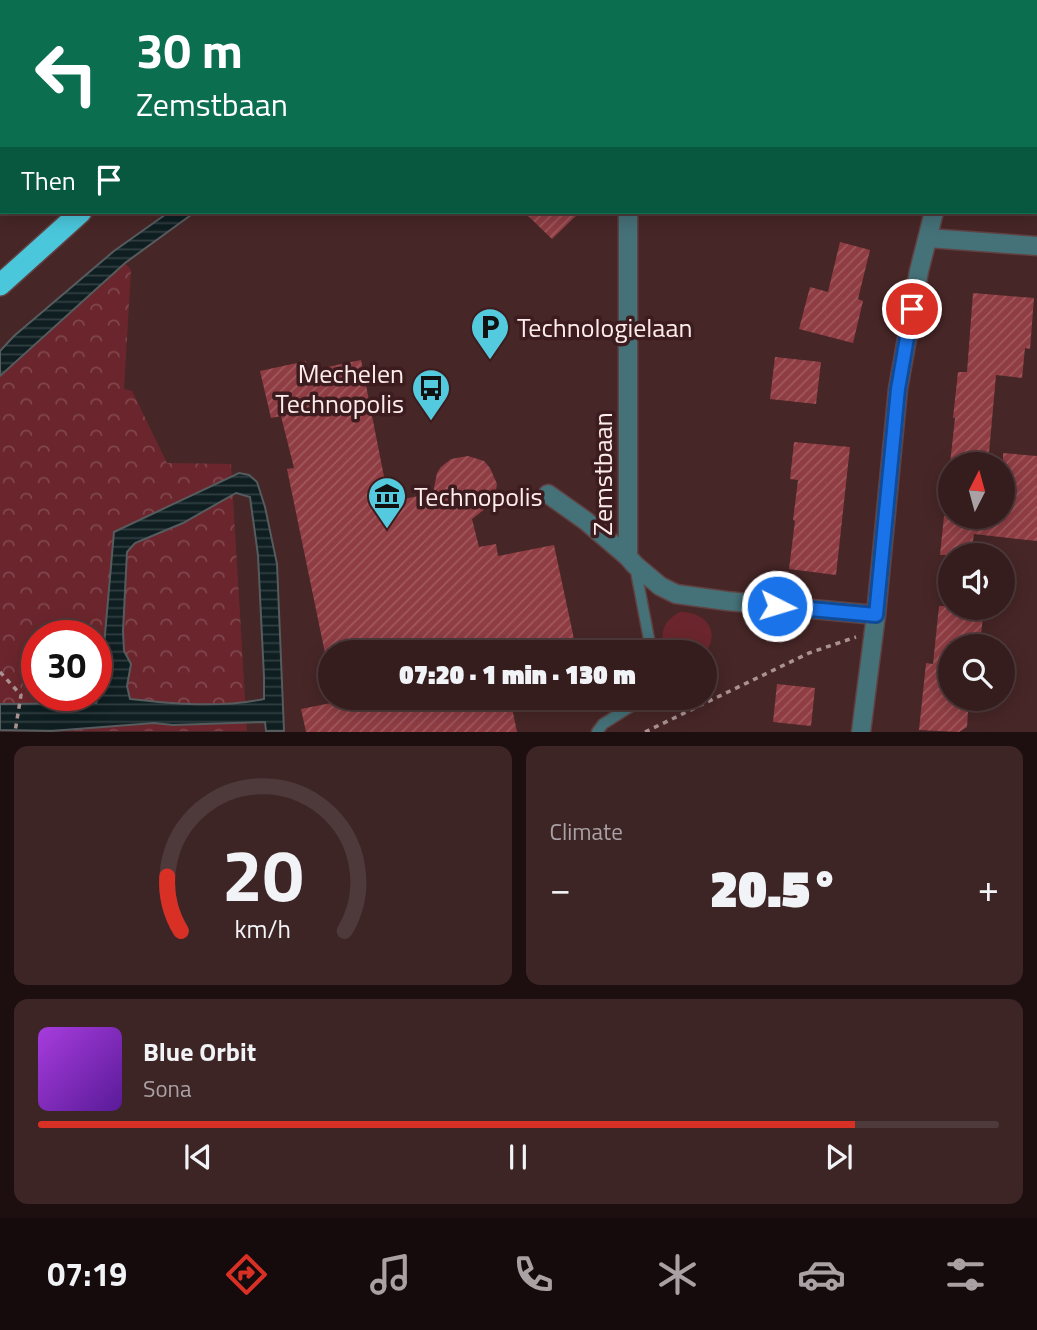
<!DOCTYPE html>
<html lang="en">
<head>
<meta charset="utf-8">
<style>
  :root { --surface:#351c1d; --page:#3d2526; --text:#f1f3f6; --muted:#aaa1a4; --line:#4f3a3b; --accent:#d93025 }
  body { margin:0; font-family:"Titillium Web",sans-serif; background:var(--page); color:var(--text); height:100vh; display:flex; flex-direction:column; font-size:26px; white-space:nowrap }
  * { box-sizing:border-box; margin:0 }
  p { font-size:23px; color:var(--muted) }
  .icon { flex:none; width:38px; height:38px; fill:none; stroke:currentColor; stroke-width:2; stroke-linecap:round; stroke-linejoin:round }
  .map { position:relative; height:732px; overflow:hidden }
  .drawer { display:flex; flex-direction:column; gap:14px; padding:14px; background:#1d0f10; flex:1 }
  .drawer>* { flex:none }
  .guide { position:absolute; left:0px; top:0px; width:1038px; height:214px; box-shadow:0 4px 18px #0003,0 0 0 2px var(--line); background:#0b6e4f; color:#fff; overflow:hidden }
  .needle { width:46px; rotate:6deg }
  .controls { position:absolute; left:938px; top:452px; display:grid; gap:14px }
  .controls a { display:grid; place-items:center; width:77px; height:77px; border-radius:50%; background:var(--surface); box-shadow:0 4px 18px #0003,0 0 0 2px var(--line); font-size:35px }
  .speed { position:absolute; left:21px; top:620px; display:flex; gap:14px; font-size:35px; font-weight:700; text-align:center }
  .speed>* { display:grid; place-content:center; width:91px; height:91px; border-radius:50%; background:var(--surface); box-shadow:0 4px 18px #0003,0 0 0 2px var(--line); line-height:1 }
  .speed .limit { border:10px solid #d22; background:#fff; color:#111 }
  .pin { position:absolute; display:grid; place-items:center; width:60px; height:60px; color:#fff; margin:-30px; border:4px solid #fff; border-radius:50%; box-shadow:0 2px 7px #0007 }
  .me { position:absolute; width:77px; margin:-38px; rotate:95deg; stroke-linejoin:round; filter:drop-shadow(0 0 5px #0008) }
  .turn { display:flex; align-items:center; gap:24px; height:147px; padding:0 21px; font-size:32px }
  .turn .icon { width:91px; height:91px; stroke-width:2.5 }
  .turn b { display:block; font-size:49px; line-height:60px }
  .then { display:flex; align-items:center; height:66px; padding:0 21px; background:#0003; gap:14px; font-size:26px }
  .big { font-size:52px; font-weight:800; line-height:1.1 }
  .drawer .widget { flex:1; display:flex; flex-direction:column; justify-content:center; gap:10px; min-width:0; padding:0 24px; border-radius:14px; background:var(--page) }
  .drawer .dial { align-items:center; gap:0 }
  .dial svg { height:182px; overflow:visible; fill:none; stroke:var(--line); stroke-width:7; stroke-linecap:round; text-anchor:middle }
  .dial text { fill:var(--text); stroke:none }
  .song { display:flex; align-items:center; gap:21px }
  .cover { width:84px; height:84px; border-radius:10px; background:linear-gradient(135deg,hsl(280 70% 55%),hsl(270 70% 35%)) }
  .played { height:7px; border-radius:4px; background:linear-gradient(90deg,var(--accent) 85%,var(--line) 85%) }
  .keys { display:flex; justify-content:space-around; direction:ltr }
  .heat { display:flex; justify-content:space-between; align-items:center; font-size:38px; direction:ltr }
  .drawer .tiles { flex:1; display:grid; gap:14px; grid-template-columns:1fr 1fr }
  .widget:last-child { grid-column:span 2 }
  .trip { position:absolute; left:318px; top:640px; width:399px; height:70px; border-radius:35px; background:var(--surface); box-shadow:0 4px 18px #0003,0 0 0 2px var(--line); font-weight:800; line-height:70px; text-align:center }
  .tab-bar { display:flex; height:112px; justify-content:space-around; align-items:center; background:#150b0c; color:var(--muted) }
  .tab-bar .icon { width:49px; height:49px }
  .tab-bar .current { color:var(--accent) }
  .tab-bar b { font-size:32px; color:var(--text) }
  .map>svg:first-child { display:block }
  .grass { fill:#6b262d }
  .park { fill:url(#park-crowns); fill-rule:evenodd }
  .water { fill:url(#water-rules); stroke:#565c5e; stroke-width:2; fill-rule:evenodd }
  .building { fill:url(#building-hatch) }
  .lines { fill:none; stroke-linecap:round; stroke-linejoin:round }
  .service-casing { stroke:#614243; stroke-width:13 }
  .minor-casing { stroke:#614243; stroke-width:21 }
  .tertiary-casing { stroke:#614243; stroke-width:21 }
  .trunk-casing { stroke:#614243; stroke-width:23 }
  .motorway-casing { stroke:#614243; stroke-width:24 }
  .path { stroke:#aa9292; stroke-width:3.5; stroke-dasharray:5 5; stroke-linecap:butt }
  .service { stroke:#457178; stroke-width:10 }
  .minor { stroke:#457178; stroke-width:18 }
  .tertiary { stroke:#457178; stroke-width:18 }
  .trunk { stroke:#4cbbce; stroke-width:19 }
  .motorway { stroke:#4bc7dc; stroke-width:21 }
  .route-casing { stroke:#114b97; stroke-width:18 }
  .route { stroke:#1a73e8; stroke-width:12 }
  .labels { text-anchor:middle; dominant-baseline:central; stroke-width:7; stroke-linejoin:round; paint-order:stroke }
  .poi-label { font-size:26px; fill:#feecec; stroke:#3c1c1e; text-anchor:start }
  .street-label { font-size:26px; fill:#feecec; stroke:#3c1c1e }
</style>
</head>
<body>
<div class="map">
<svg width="1037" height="732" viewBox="0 0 1037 732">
  <defs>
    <pattern id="park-crowns" width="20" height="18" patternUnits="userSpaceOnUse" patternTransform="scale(1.75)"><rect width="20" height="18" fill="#6b262d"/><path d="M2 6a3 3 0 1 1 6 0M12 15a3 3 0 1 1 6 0" fill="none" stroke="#81464c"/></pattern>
    <pattern id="water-rules" width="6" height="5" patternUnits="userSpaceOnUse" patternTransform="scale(1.75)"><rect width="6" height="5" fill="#0e1e21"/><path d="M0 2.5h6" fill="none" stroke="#323f41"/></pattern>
    <pattern id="building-hatch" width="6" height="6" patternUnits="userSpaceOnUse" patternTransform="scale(1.75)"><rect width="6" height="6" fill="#8f3d43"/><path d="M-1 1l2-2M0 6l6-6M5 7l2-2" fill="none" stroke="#a0595e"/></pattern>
  </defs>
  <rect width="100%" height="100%" fill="#472627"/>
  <path class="grass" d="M680,612C704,611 722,631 705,653H667C658,636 662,621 680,612Z"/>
  <path class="park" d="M114,251L131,270L124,389L132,391L167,463L231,464L247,731H0V352L76,283ZM37,635H96V695H37Z"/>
  <path class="water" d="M169,212H195L125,263L0,376V351L14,336L114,251Z
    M239,473L249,475L257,482L265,507L277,564L284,731H266L265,722L173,725L154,723L51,731L0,730V704L96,703L111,672L103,657L114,532ZM236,493L250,497L258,555L264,677V699C220,708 174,704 130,699L127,686L131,664L124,651L123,631L127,552L135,543L183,523Z"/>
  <path class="building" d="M524,212H580L552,239Z
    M840,242L870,250L858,299L863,301L853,343L799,329L810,287L828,292Z
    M973,293L1034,298L1030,349L1025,348L1022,378L996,375L988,464H950L955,418H953L958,372H967Z
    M775,357L821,362L816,404L770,399Z
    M361,360L389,502L433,493L437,473L441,467L451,459L468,456L484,461L490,468L497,484L495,496L491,504L472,519L479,547L496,544L498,556L554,545L577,653H325L287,469L294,468L281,416L271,418L260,371L306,361L308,371Z
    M794,442L850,447L836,575L789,569L795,521L793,520L798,480L790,479Z
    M1003,453L1037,456V541L974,534L971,555H940L944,516H1003Z
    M939,606L984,607L980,644L950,641V698H969L967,727L959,732L919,730L926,663L933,664Z
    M777,684L815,688L811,726L773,722Z
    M335,698H510L517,732H306L301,709L336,702Z"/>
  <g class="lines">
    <defs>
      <path id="service" d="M93,2L96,0
        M0,45L2,44
        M635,566L649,639V653
        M597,732L603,724L644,698"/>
      <path id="minor" d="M628,212V557
        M928,238L1037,246
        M548,494L586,521L628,557L635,565L660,586L676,594L727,601L876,615"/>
      <path id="tertiary" d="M984,2V0
        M861,732L876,615L898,389L919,271L934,212"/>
      <path id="trunk" d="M241,2V0
        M375,2L378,0"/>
      <path id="motorway" d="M0,189L2,188
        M0,285L81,212"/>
    </defs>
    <use href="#service" class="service-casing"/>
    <use href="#minor" class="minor-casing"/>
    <use href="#tertiary" class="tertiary-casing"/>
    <use href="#trunk" class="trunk-casing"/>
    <use href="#motorway" class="motorway-casing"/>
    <path class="path" d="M39,0L40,2
      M0,672L21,695L15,732
      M645,732L809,653L856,637"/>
    <use href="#service" class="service"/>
    <use href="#minor" class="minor"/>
    <use href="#tertiary" class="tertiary"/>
    <use href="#trunk" class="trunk"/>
    <use href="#motorway" class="motorway"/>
  </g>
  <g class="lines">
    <defs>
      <path id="route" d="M777,606L876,615L898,389L912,309"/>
    </defs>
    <use href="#route" class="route-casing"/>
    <use href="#route" class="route"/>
  </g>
  <defs>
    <symbol id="parking-pin" viewBox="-11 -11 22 30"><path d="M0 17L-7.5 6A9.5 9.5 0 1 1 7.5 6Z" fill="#54cade" stroke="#3c1c1e"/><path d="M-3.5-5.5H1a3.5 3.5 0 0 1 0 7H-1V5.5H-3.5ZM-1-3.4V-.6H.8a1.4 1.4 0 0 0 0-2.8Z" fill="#111"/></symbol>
    <symbol id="bus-pin" viewBox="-11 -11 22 30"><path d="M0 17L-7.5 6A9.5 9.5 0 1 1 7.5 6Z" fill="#54cade" stroke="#3c1c1e"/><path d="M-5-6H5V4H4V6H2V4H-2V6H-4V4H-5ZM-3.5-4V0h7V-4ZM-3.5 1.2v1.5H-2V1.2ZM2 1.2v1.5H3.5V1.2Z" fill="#111"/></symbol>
    <symbol id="museum-pin" viewBox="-11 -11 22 30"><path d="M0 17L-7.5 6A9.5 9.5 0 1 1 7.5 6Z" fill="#54cade" stroke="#3c1c1e"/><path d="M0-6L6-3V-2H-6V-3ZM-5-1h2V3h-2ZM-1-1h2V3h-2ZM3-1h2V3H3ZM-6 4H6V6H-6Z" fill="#111"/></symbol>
  </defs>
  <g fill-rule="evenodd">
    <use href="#parking-pin" x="468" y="305" width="44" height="60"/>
    <use href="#bus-pin" x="409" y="366" width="44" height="60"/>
    <use href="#museum-pin" x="365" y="474" width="44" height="60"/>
  </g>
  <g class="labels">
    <g class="poi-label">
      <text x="517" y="327">Technologielaan</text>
      <text x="404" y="373" text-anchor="end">Mechelen<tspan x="404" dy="30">Technopolis</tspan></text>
      <text x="414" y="496">Technopolis</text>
    </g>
    <g class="street-label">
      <text transform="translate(602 474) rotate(-90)">Zemstbaan</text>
    </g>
  </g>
</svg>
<div class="controls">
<a><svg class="needle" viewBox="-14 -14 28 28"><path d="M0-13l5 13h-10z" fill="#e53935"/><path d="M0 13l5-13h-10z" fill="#aaa1a4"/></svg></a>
<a><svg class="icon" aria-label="sound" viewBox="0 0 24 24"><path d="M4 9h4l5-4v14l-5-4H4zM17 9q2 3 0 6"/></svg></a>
<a><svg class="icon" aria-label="search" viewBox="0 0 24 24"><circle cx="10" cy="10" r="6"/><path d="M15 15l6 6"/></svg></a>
</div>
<div class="speed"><div class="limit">30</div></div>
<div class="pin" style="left:912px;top:309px;background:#d93025"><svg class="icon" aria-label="arrive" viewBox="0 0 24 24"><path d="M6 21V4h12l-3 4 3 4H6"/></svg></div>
<svg class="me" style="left:777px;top:606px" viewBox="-20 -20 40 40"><circle r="17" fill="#1a73e8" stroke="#fff" stroke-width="3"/><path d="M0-11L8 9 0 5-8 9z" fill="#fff"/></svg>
<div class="trip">07:20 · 1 min · 130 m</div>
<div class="guide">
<div class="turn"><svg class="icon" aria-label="left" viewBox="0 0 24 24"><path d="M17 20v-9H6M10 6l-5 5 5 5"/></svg><div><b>30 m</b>Zemstbaan</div></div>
<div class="then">Then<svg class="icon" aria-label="arrive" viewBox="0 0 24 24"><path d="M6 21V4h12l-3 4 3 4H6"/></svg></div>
</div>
</div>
<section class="drawer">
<div class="tiles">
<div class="widget dial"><svg viewBox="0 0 100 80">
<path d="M14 69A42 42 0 1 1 86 69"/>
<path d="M14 69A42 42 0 0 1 8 45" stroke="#d93025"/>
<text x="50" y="56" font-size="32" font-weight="700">20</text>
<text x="50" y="72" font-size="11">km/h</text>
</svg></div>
<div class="widget"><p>Climate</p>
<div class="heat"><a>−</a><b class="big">20.5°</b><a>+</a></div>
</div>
<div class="widget">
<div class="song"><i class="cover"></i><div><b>Blue Orbit</b><p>Sona</p></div></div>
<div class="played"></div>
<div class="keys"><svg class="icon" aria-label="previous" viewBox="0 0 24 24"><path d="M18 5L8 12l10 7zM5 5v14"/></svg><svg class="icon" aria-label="pause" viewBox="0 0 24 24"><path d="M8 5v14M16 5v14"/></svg><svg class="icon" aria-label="next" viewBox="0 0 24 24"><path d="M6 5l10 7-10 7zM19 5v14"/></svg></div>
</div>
</div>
</section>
<nav class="tab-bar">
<b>07:19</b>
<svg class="icon current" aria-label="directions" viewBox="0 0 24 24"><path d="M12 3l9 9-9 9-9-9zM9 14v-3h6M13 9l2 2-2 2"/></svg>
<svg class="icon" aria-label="music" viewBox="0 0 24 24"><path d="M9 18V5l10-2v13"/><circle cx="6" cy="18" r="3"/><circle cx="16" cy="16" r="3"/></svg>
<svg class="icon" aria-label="phone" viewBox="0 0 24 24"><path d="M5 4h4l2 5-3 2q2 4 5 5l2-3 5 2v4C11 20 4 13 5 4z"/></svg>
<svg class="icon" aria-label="climate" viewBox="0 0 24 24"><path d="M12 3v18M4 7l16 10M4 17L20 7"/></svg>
<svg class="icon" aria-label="car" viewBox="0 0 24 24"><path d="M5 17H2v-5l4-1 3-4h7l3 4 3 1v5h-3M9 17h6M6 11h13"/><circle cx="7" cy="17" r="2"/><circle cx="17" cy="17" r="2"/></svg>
<svg class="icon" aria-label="filters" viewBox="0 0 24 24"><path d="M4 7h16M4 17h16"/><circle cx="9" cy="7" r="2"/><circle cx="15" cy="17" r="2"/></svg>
</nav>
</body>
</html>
